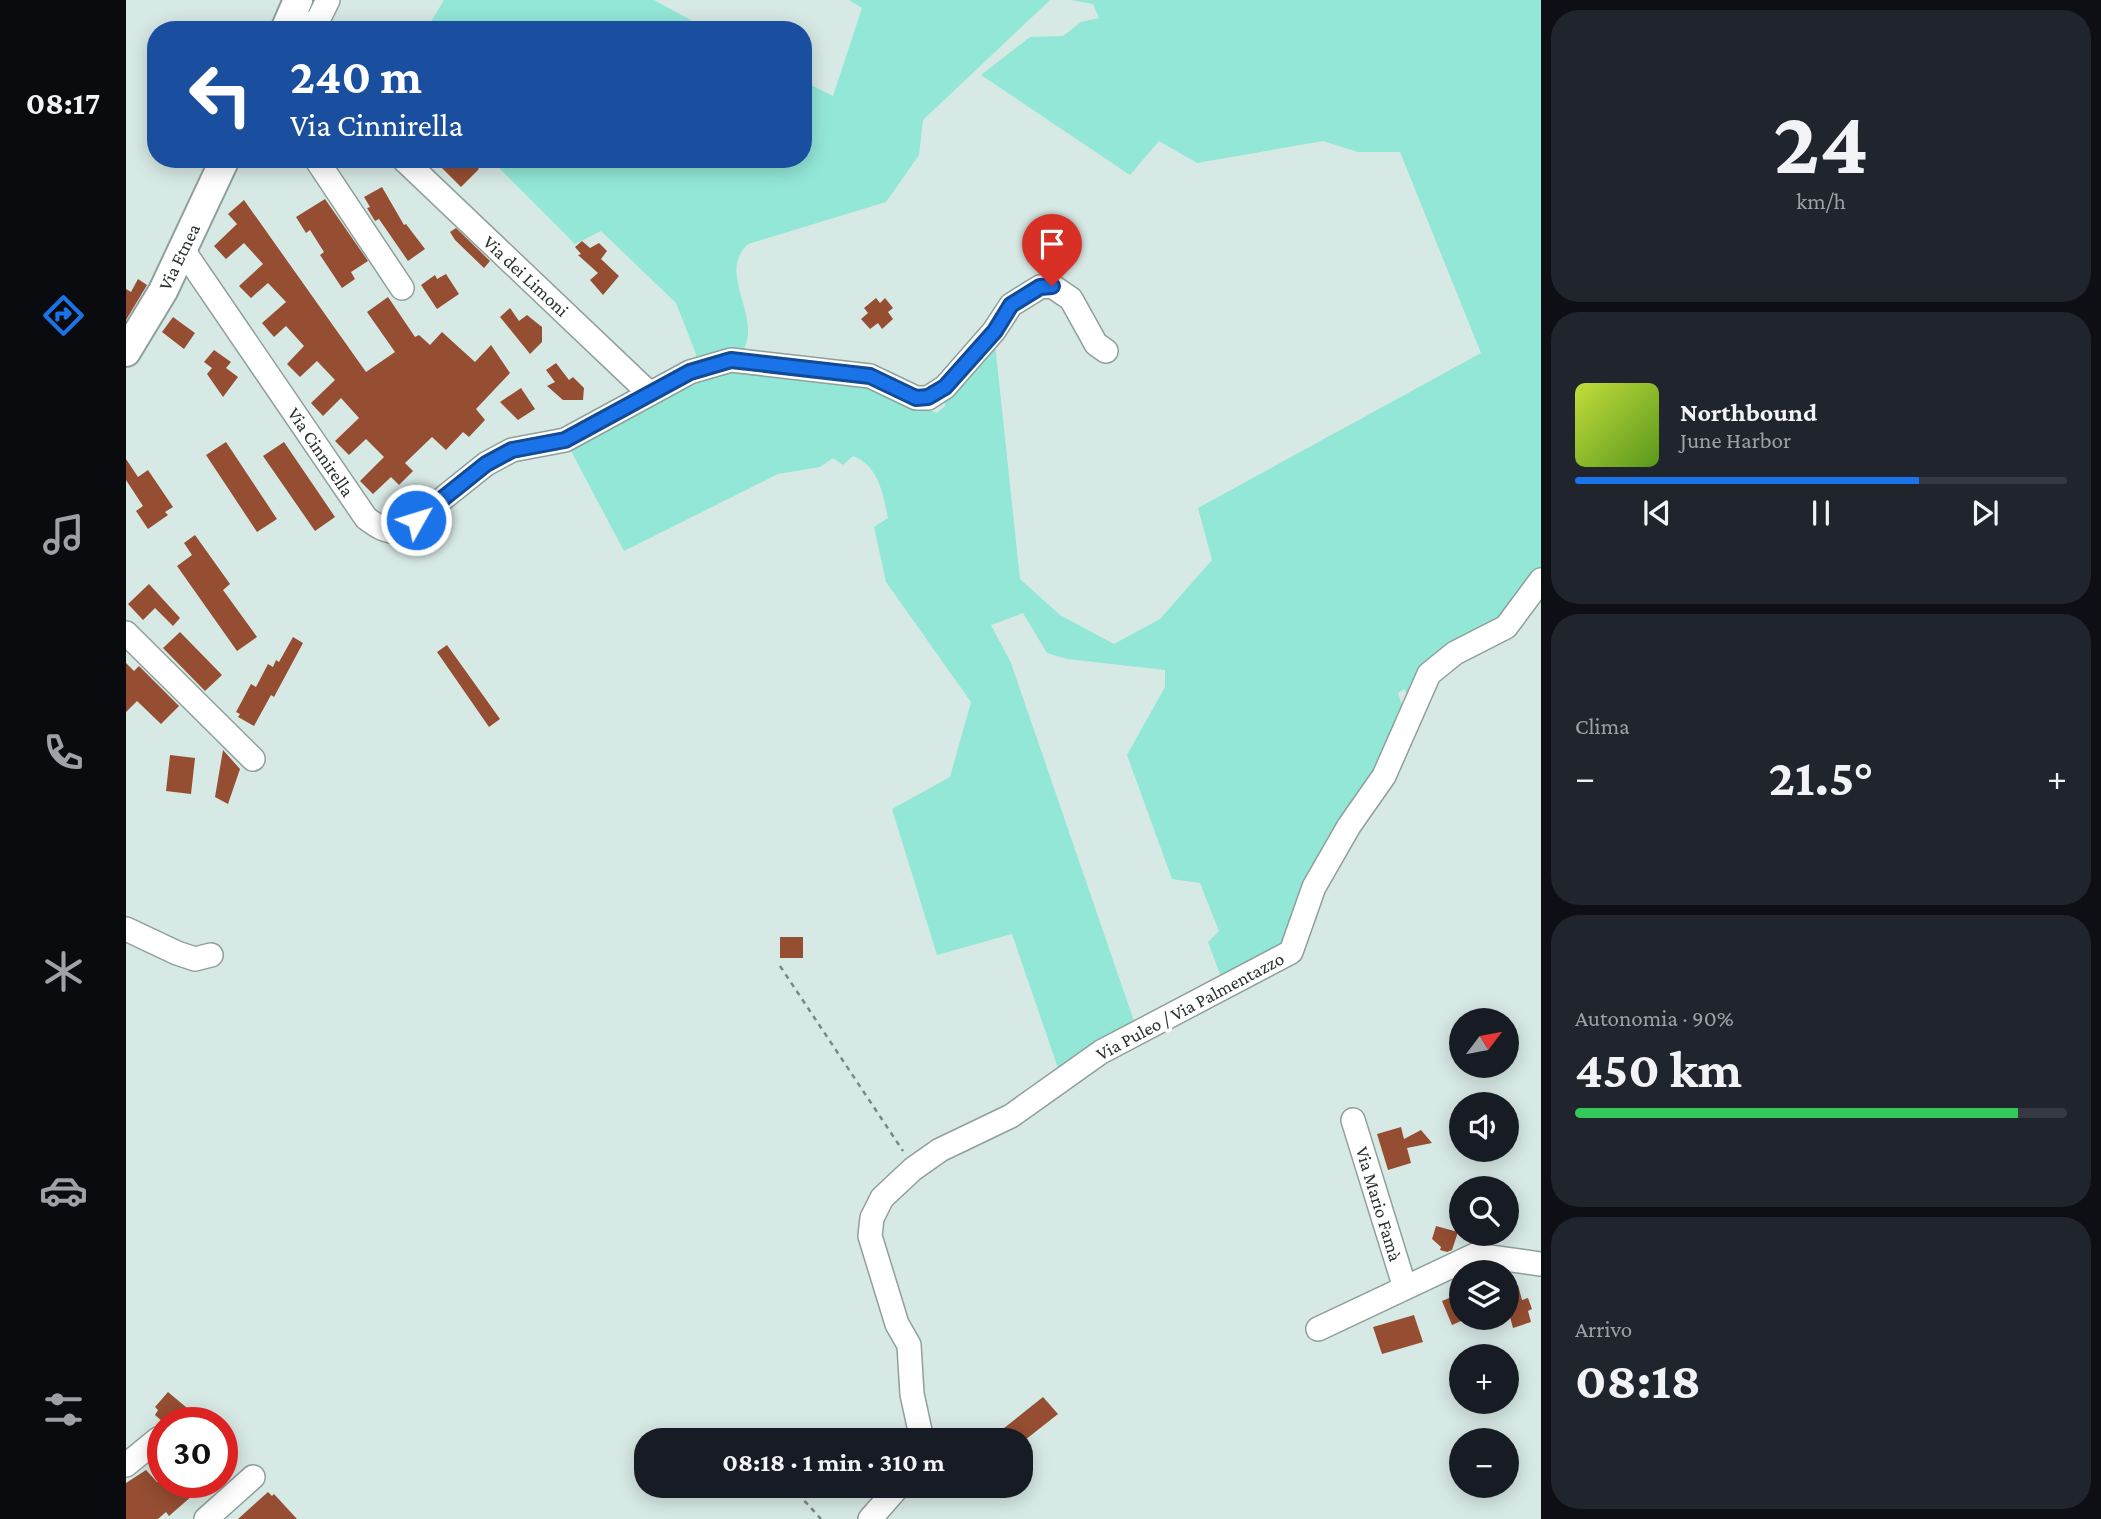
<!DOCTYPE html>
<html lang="it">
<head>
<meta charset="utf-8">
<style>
  :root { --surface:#171b24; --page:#20242c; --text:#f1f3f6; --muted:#9ea1a6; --line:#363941; --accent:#1a73e8 }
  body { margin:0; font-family:"Crimson Pro",serif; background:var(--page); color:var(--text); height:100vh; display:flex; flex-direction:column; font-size:26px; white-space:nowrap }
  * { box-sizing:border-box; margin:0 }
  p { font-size:23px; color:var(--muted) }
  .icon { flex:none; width:38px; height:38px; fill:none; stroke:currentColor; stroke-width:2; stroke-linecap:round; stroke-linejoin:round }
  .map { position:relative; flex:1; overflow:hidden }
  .panel { display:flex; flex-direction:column; gap:10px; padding:10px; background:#0d0f14; width:560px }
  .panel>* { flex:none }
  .banner { position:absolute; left:21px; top:21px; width:665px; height:147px; border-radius:28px; box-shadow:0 4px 18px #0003; background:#1a4fa0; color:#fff; overflow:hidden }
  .needle { width:46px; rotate:58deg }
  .tools { position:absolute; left:1323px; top:1008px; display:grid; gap:14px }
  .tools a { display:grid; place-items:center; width:70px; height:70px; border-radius:50%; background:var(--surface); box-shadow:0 4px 18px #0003; font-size:35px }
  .speed { position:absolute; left:21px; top:1407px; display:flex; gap:14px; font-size:35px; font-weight:700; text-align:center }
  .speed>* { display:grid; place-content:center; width:91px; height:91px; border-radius:50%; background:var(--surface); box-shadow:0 4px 18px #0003; line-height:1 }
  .speed .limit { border:10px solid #d22; background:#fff; color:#111 }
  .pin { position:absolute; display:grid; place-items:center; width:60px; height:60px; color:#fff; margin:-72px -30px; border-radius:50% 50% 50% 0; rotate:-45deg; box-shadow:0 0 7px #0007 }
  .pin .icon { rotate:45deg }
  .me { position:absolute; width:77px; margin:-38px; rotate:51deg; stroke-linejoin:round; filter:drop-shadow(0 0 5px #0008) }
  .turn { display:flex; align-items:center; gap:24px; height:147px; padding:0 28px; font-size:32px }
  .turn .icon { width:91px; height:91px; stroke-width:2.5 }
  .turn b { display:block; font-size:49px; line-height:60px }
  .big { font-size:52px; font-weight:700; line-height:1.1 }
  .panel .tile { flex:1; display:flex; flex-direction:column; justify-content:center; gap:10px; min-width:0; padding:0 24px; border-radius:28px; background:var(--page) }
  .panel .dial { align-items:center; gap:0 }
  .dial b { font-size:91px; line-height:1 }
  .song { display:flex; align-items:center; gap:21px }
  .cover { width:84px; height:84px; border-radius:10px; background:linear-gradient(135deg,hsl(70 70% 55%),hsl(90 70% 35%)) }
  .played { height:7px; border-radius:4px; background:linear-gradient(90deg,var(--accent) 70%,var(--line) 70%) }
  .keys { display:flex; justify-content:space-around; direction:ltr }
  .heat { display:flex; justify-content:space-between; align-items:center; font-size:38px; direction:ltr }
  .charge { height:10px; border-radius:5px; background:linear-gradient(90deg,#34c759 90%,var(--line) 0) }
  .trip { position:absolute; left:508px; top:1428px; width:399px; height:70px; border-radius:28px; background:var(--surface); box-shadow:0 4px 18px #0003; font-weight:700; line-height:70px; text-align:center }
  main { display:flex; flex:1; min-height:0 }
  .dock { display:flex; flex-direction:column; width:126px; justify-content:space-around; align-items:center; background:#090b0e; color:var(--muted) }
  .dock .icon { width:49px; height:49px }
  .dock .current { color:var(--accent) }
  .dock b { font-size:32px; color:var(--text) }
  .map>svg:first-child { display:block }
  .green { fill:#92e7d7 }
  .building { fill:#954e32 }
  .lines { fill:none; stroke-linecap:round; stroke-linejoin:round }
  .minor-casing { stroke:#8f9f9c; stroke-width:26 }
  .major-casing { stroke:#8f9f9c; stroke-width:32 }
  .path { stroke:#7b8784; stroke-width:2.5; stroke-dasharray:5 5; stroke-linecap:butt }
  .minor { stroke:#fff; stroke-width:23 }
  .major { stroke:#fff; stroke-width:28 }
  .route-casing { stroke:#114b97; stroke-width:18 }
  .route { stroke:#1a73e8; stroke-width:12 }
  .labels { text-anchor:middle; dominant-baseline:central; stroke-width:7; stroke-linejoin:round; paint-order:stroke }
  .street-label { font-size:19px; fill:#2a312f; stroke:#fff }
</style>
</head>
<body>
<main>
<nav class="dock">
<b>08:17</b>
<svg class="icon current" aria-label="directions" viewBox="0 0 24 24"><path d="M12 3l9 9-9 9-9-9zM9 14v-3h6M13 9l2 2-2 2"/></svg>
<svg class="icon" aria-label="music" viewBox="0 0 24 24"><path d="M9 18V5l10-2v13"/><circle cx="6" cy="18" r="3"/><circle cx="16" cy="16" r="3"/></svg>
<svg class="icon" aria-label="phone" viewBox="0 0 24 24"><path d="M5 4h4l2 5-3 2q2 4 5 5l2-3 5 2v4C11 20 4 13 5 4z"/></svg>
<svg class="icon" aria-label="climate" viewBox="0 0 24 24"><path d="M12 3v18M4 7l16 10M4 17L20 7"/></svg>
<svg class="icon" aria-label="car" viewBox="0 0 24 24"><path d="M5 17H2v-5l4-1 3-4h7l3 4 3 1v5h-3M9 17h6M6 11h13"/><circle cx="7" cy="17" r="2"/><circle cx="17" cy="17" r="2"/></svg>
<svg class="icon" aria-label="filters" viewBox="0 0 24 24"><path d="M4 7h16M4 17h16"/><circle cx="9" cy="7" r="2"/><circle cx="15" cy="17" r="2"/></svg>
</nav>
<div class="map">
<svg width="1415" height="1519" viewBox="0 0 1415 1519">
  <rect width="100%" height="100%" fill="#d7e9e5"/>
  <path class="green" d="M318,0H528L583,30H300Z
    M723,0H924L797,120L793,155L760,202L622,244C595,269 624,303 622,334C622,339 619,345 618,350L569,365L570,354L550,303L475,231L449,244L364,159H677V81L707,96L736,8Z
    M945,0H1415V571L1385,613L1283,696L1278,689L1272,693L1279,713L1166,939L1095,977L1082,942L1093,931L1074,883L1046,879L1001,755L1039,687V670L941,659L921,653L897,613L865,625L885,663L1009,1024L934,1074L886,934L811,955L766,809L824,777L845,702L760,582L748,527L762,518C757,494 753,466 727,456L717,465L707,458L694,467L652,474L498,551L444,449L568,381L605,371L723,380L811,413L819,406V397L869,344L894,579L934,615L988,644L1034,619L1086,560L1072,508L1355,353L1274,152H1232L1197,141L1071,163L1033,141L1004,175L855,75L904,37L937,36L955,22L973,18L967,4Z"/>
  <path class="building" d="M307,159H344L353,169L335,187Z
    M256,187L278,225L280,224L299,249L282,261L253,219L249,221L241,208L244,207L238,197Z
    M199,199L242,261L225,272L229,279L216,288L194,255L198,252L184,230L180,233L170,217Z
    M118,200L240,372L269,352L241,312L262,297L289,337L293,335L304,345L316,332L349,362L365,345L384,373L350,409L359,420L343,437L337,432L320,450L306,437L279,463L287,471L273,485L265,477L247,494L234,481L258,457L240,439L223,455L209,441L233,418L215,398L197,416L185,403L209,380L191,361L174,377L161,364L178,346L160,326L148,337L136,323L160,302L142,283L125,298L113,286L137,264L118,243L100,259L88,246L111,224L102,214Z
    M330,228L364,261L358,268L329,240L324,232Z
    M456,241L464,248L473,243L481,251L475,259L493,276L477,295L464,280L472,273L452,255L455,254L449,247Z
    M320,274L333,294L311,309L295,285L309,275L311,279Z
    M12,279L21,285L0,320V289L5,292Z
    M750,298L754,303L759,298L767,308L762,312L767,319L756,329L752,323L744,329L735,319L742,313L738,308Z
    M384,308L393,321L401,315L416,327V342L404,354L374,317Z
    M47,317L69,333L58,349L36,332Z
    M88,350L105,362L100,368L112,377L97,397L81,374L86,368L78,362Z
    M430,363L443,380L447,377L458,388L457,400H437L421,386L429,382L420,370Z
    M395,388L409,409L392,420L374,402Z
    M100,442L151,519L131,532L80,455Z
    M158,442L209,517L189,531L137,456Z
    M0,459L12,477L22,470L47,507L39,512L42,515L22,529L10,511L17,506L0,480Z
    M69,535L104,584L97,590L131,637L111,651L51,566L66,555L58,543Z
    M23,584L54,618L47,626L29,608L17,620L2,604Z
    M54,632L96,675L79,691L37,648Z
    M167,637L177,643L148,697L145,695L128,726L112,717L114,714L110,712L125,684L130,687L142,664L147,667L150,660L153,662Z
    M321,645L374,719L363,727L311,652Z
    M0,663L8,671L13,666L53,706L35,724L11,701L0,712Z
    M97,750L114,769L102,804L89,797Z
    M44,755L69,758L65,794L40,791Z
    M654,937H677V958H654Z
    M1275,1127L1278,1139L1295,1130L1306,1143L1281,1148L1285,1163L1262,1170L1251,1134Z
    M1310,1226L1332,1232L1326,1250L1321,1252L1314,1250L1315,1247L1306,1239Z
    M1392,1285L1396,1300L1402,1298L1406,1309L1402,1311L1405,1322L1387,1328L1381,1306V1289Z
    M1335,1293V1321L1326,1325L1316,1301Z
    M1288,1315L1297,1342L1256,1354L1247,1327Z
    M42,1392L79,1423H38L29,1415L32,1410L29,1407Z
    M917,1397L932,1414L899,1440H863Z
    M20,1470L31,1482H82L43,1516L40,1512L32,1519H0V1483Z
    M142,1492L146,1496L148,1494L171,1519H112Z"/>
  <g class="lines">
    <defs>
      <path id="minor" d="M160,27L191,22L202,0
        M190,159L276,288
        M277,159L523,393
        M57,250L240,518C252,527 260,532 275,532L360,464L386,450L439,440L564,372L605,360L744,376L790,398H802L819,387L868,331L885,305L914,287L926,286L945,299L970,344L980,351
        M0,633L127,759
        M0,929L51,953L69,959L85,955
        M1227,1120L1279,1288
        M1192,1329L1349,1255L1415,1264
        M796,1440L786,1394L783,1345L771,1324L744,1236L746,1218L756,1198L787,1169L814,1150L885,1116L975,1052L1165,952L1188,887L1223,826L1258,776L1303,674L1329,653L1380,627L1415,580
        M0,1465L32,1439L37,1442
        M80,1519L127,1477
        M744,1519L773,1486"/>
      <path id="major" d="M159,30L172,0
        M0,352L37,291L99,159"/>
    </defs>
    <use href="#minor" class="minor-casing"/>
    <use href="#major" class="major-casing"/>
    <path class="path" d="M654,966L777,1151
      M665,1486L695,1519"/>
    <use href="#minor" class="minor"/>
    <use href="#major" class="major"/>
  </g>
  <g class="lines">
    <defs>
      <path id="route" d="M290,520L360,464L386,450L439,440L564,372L605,360L744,376L790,398L802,397L819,387L869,331L885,305L914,287L926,286"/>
    </defs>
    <use href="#route" class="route-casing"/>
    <use href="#route" class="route"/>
  </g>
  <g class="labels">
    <g class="street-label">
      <text transform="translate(53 257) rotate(-64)">Via Etnea</text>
      <text transform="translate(400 276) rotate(43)">Via dei Limoni</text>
      <text transform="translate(195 452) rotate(56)">Via Cinnirella</text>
      <text transform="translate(1064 1006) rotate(-28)">Via Puleo / Via Palmentazzo</text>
      <text transform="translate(1253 1204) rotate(73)">Via Mario Famà</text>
    </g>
  </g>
</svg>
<div class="tools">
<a><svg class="needle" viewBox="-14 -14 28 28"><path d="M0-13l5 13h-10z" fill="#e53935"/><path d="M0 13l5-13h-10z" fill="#9ea1a6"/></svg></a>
<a><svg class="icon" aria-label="sound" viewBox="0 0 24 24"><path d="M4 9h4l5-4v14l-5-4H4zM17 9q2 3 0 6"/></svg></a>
<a><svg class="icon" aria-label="search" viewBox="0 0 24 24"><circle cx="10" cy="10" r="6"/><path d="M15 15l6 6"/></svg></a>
<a><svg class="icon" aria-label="layers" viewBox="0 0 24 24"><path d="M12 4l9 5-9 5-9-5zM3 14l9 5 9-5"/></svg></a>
<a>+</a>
<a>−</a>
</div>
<div class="speed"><div class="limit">30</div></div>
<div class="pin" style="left:926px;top:286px;background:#d93025"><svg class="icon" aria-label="arrive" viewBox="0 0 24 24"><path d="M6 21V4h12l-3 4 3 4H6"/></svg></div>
<svg class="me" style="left:290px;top:520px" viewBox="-20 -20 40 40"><circle r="17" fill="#1a73e8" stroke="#fff" stroke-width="3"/><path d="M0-11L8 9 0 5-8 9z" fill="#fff"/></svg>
<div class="trip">08:18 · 1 min · 310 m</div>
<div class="banner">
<div class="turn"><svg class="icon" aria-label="left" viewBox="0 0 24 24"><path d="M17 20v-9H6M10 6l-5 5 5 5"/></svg><div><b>240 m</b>Via Cinnirella</div></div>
</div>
</div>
<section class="panel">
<div class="tile dial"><b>24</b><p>km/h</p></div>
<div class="tile">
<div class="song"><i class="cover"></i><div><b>Northbound</b><p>June Harbor</p></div></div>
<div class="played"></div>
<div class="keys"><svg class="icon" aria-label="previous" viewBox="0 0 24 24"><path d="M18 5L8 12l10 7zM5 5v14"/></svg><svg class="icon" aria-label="pause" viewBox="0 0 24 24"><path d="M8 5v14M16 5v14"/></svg><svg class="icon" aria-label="next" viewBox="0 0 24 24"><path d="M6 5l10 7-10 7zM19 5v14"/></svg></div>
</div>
<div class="tile"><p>Clima</p>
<div class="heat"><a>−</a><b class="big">21.5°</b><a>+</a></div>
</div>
<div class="tile"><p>Autonomia · 90%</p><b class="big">450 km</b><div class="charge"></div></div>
<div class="tile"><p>Arrivo</p><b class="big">08:18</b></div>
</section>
</main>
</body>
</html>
